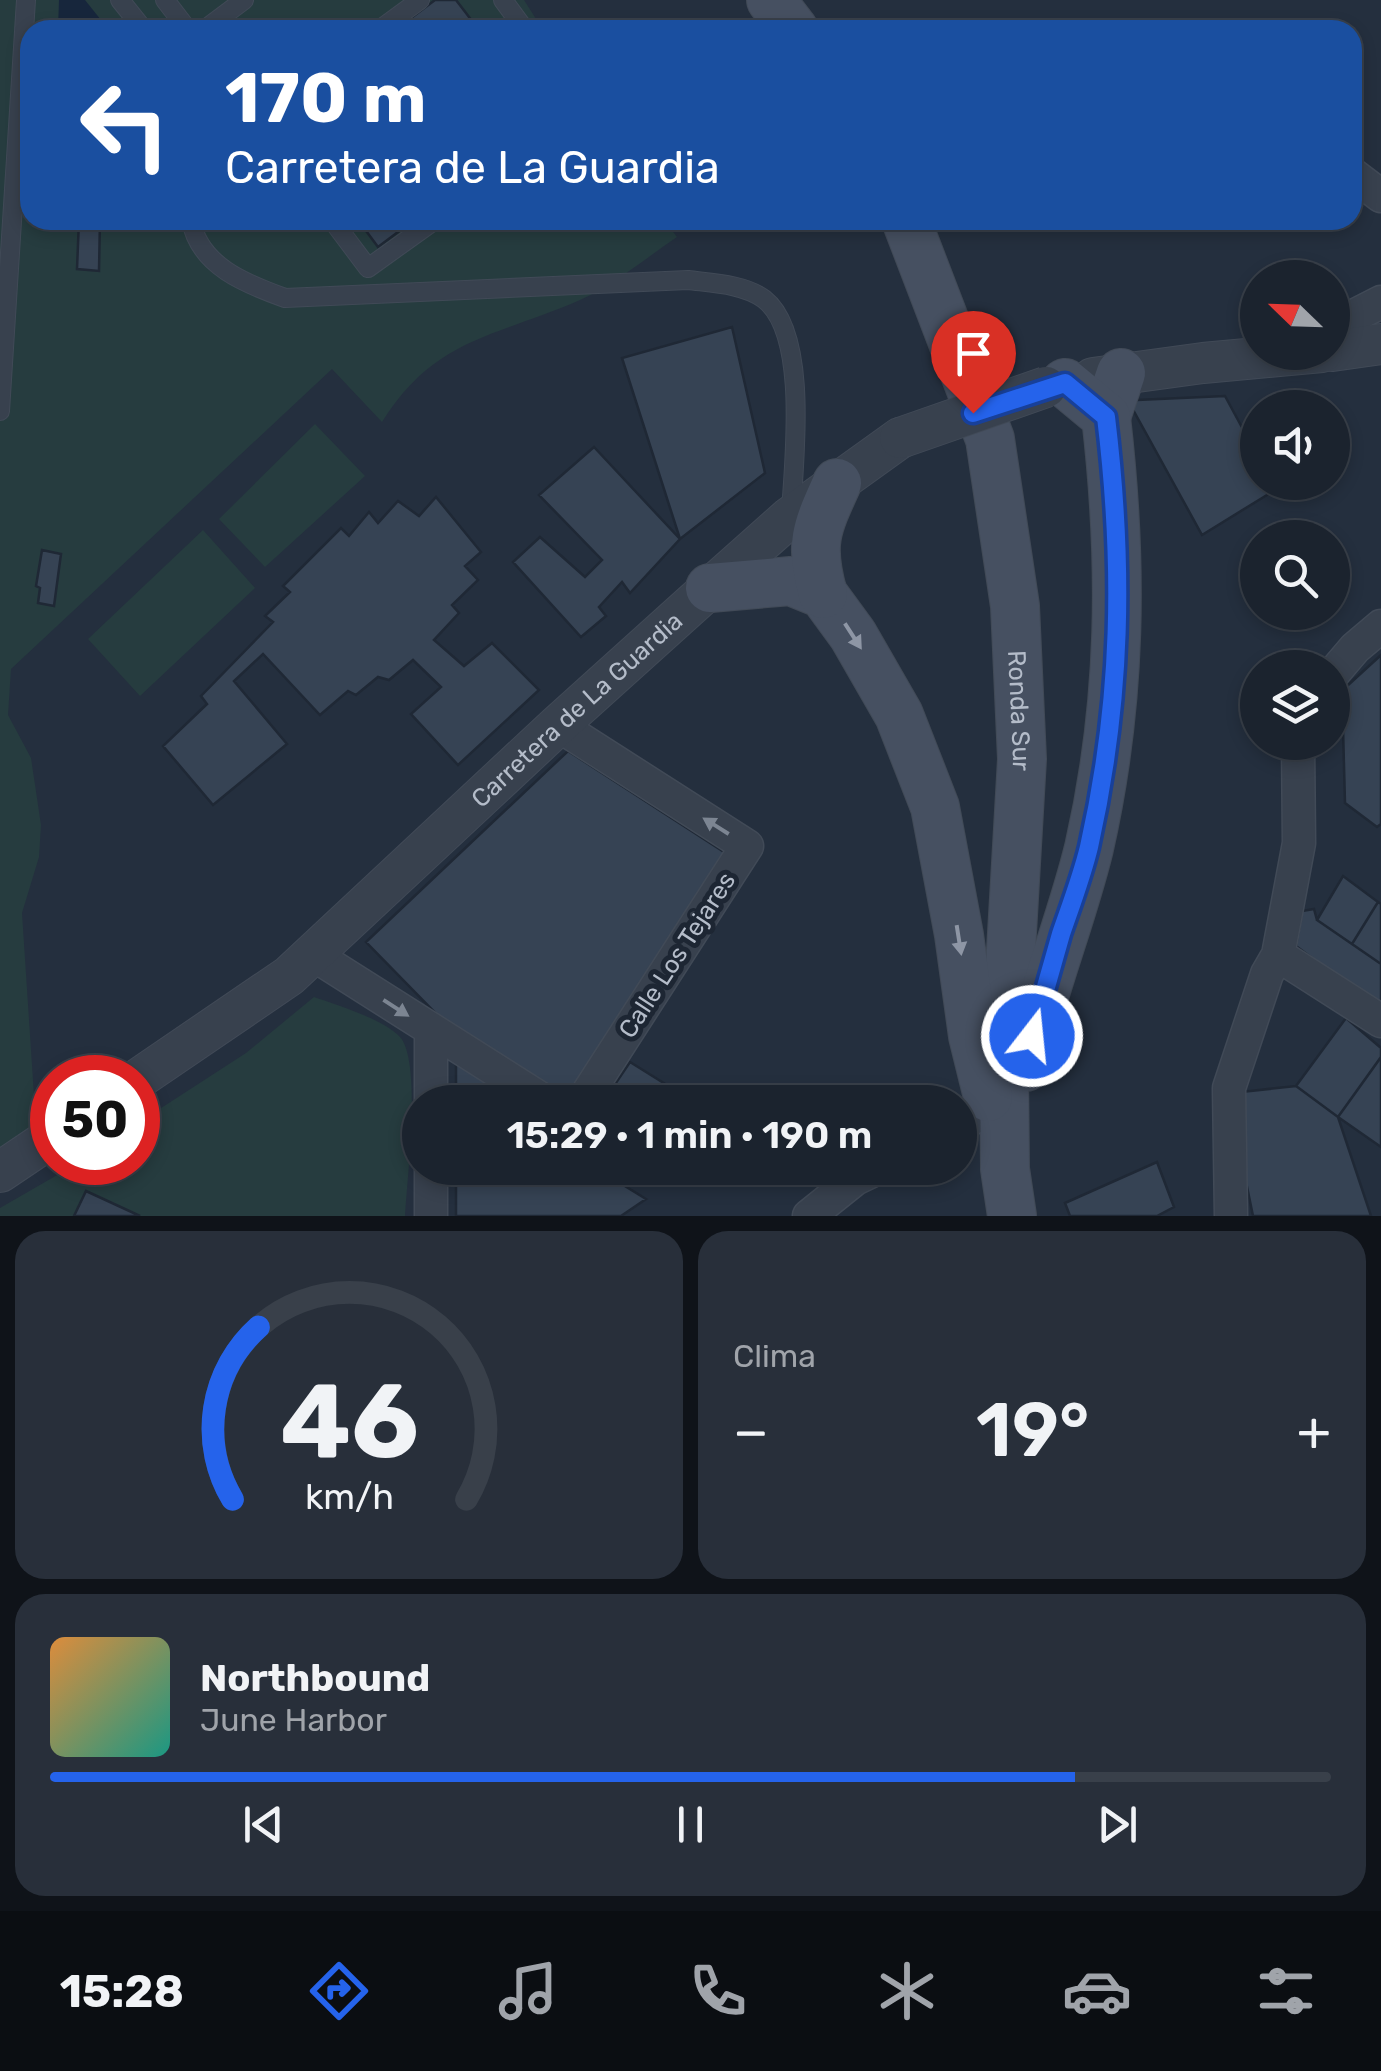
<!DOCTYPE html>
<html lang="es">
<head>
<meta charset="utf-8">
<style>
  :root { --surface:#1b232e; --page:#282f3a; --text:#f1f3f6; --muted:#a0a4aa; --line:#39404a; --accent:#2563eb }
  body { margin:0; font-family:Rubik,sans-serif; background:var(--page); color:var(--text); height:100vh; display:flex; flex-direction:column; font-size:38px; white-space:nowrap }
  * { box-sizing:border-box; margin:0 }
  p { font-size:32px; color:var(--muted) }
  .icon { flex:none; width:55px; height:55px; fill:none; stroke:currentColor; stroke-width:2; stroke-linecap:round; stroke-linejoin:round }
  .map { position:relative; height:1216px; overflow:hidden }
  .drawer { display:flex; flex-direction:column; gap:15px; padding:15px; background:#0f1319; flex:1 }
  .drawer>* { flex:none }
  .banner { position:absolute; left:20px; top:20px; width:1342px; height:210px; border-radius:30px; box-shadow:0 5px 15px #0003,0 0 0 2px var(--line); background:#1a4fa0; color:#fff; overflow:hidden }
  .needle { width:65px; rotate:293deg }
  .tools { position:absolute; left:1240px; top:260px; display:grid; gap:20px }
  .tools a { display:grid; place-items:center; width:110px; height:110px; border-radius:50%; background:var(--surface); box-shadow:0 5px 15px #0003,0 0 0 2px var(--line); font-size:50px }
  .speed { position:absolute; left:30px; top:1055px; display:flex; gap:20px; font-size:50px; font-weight:700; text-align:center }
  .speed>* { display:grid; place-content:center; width:130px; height:130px; border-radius:50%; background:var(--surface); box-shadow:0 5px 15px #0003,0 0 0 2px var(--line); line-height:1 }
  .speed .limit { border:15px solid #d22; background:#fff; color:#111 }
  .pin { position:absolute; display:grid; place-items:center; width:85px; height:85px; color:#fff; margin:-102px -42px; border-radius:50% 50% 50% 0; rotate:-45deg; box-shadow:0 0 10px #0007 }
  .pin .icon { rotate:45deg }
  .me { position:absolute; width:110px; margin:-55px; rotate:16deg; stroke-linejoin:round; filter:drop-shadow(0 0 8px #0008) }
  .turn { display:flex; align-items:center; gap:35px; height:210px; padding:0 40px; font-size:45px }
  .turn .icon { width:130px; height:130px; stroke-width:2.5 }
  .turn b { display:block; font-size:70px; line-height:85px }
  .big { font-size:75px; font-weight:600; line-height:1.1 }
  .drawer .tile { flex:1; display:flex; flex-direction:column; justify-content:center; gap:15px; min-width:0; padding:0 35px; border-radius:30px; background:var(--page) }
  .drawer .dial { align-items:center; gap:0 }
  .dial svg { height:260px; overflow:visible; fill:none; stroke:var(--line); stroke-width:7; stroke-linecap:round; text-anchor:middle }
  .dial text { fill:var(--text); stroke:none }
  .song { display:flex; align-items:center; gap:30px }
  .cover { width:120px; height:120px; border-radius:15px; background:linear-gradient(135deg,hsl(30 70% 55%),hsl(170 70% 35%)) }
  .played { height:10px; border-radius:5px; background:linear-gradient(90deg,var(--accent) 80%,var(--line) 80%) }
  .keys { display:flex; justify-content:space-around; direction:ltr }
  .heat { display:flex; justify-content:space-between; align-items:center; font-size:55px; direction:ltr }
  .drawer .tiles { flex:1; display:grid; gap:15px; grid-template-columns:1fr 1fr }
  .tile:last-child { grid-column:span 2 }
  .trip { position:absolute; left:402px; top:1085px; width:575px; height:100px; border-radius:50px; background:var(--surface); box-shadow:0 5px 15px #0003,0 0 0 2px var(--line); font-weight:600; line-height:100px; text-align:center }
  .dock { display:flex; height:160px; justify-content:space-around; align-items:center; background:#0b0e12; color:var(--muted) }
  .dock .icon { width:70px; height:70px }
  .dock .on { color:var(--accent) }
  .dock b { font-size:45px; color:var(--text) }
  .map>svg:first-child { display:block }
  .green { fill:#263c3f }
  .water { fill:#17263c }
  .building { fill:#364354; stroke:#1f2835; stroke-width:2.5 }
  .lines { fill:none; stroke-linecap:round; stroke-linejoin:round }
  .service-casing { stroke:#414a57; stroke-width:20 }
  .minor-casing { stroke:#414a57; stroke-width:35 }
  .tertiary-casing { stroke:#414a57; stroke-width:42 }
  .secondary-casing { stroke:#414a57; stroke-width:50 }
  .service { stroke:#38414e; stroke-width:18 }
  .minor { stroke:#38414e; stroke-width:32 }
  .tertiary { stroke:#38414e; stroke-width:40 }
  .secondary { stroke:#465061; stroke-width:48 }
  .tertiary-bridge-casing { stroke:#414a57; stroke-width:42; stroke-linecap:butt }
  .tertiary-bridge { stroke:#38414e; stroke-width:40 }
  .oneway { fill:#8e96a5 }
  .oneway2 { fill:#7c8592 }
  .route-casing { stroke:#184099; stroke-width:25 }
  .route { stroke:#2563eb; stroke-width:18 }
  .labels { text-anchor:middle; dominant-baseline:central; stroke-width:10; stroke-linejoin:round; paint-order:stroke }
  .street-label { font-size:25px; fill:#b4bcc9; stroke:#1d2633 }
</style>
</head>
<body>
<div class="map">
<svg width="1381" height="1216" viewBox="0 0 1381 1216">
  <rect width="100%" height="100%" fill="#242f3e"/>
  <path class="green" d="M0,0H524L543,30H30V220H664L677,237C646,258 614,285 580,300C496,337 435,337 382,422L332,369L11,669L8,715L31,758L41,825L39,857L22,913L36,1126L0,1150Z
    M315,424L365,476L265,567L219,519Z
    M203,530L255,588L140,696L88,639Z
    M314,997C337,1005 383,1019 400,1037C422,1062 407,1179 405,1216H0V1208L78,1163L138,1162V1123L246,1053Z"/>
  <path class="water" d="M59,0H85L109,30H58Z"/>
  <path class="building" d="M435,0H456L479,30H395Z
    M79,220H100L99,271L77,269Z
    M358,220H414L378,247Z
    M732,327L765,473L680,539L622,358Z
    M1225,396L1258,457V482H1271L1275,490L1202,535L1131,406L1137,400Z
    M594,447L680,539L630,593L622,582L599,607L606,616L581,637L513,562L540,537L585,577L602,560L539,495Z
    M436,497L481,552L465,566L478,580L452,605L459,613L434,640L464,666L492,643L539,690L458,765L411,714L441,687L413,660L389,680L378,677L356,695L348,691L320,715L263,654L234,681L287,744L213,805L163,746L207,704L201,696L273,622L265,616L290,592L283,586L341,528L349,536L369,512L378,523L398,501L419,516Z
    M42,550L61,554L54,606L38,603L40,588L36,586Z
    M1381,655V824L1377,827L1345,803L1343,728L1335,697Z
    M568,751L727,854L564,1101L449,1027L366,942Z
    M1343,876L1378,902L1352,944L1317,920Z
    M1378,902L1381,904V964L1352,944Z
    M1314,909L1317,920L1381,964V1010L1296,946L1302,911Z
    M1346,1018L1381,1048V1057L1338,1117L1296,1086Z
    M1381,1057V1147L1338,1117Z
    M630,1062L678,1092L672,1102H603Z
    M456,1063L494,1085L497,1093L508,1092V1102H456Z
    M1296,1086L1338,1117L1371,1216H1253L1244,1172L1241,1092Z
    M1157,1162L1174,1207L1157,1216H1070L1065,1203Z
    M456,1168H635L625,1186L646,1199L621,1216H456Z
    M86,1191L140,1216H74Z"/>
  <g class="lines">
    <defs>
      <path id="service" d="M120,0L144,30
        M165,0L188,30
        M503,0L525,30
        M204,30L244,0
        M379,30L420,0
        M191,220C199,266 246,284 285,298L688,280C711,283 744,284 764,299C809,334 794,460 791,512
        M332,220L368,268L435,220
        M0,411L26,0"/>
      <path id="minor" d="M1352,174L1381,196
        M1332,327L1381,302
        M1332,675L1355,648L1381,626
        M558,725L747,846L582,1102
        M314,955L546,1102
        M1278,955L1381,1021
        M431,1102V1031
        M960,1125L990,1109
        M431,1216V1168
        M809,1216L855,1179L878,1168
        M1231,1216L1229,1088L1267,974L1278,955L1299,843L1298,742"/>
      <g id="tertiary">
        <path d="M1332,351L1381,344"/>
        <path d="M1093,378L1203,363L1322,352"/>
        <path id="s1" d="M138,1079L289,976L558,725L710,588L790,517L900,438"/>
        <path d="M0,1172L52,1137"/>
      </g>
      <g id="secondary">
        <path d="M771,0L794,30"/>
        <path id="s2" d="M906,220L990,439L1015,606L1022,759L1004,1072L1005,1169L1012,1216"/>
        <path d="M1106,417L1121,373"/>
        <path d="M710,588L791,581L823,594L853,635L899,715L935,807L959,935L973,1036L988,1097"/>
        <path d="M823,594C809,544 816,529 837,483"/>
        <path d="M1026,1067C1041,992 1071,922 1089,848C1122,703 1123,564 1106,417L1065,383"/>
      </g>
    </defs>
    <use href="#service" class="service-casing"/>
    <use href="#minor" class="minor-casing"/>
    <use href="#tertiary" class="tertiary-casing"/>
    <use href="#secondary" class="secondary-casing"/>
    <use href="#service" class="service"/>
    <use href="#minor" class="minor"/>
    <use href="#tertiary" class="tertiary"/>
    <use href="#secondary" class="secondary"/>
    <defs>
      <path id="tertiary-bridge" d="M900,438L1046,387"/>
    </defs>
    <use href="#tertiary-bridge" class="tertiary-bridge-casing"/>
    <use href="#tertiary-bridge" class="tertiary-bridge"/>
  </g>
  <defs><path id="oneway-solid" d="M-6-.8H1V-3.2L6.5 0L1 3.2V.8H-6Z" transform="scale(2.5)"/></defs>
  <g class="oneway">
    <use href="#oneway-solid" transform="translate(853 636) rotate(57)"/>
    <use href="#oneway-solid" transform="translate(959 940) rotate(81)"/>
  </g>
  <g class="oneway2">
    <use href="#oneway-solid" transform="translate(716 826) rotate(-148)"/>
    <use href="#oneway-solid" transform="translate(396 1008) rotate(33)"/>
  </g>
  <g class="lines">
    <defs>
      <path id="route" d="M973,413L1065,383L1106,417C1124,566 1122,700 1089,847C1082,876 1071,905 1061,934C1051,968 1042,1002 1032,1036"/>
    </defs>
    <use href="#route" class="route-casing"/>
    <use href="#route" class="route"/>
  </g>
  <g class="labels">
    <g class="street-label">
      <text stroke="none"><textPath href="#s1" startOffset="575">Carretera de La Guardia</textPath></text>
      <text stroke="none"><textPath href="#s2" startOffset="508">Ronda Sur</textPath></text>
      <text transform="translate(677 955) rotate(-57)">Calle Los Tejares</text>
    </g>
  </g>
</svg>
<div class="tools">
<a><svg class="needle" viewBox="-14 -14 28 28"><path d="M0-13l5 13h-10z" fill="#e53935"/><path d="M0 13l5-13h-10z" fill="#a0a4aa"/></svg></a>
<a><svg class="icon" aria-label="sound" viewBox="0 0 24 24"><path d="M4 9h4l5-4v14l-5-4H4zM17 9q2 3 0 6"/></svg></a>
<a><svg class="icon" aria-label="search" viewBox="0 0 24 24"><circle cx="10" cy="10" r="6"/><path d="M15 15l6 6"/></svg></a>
<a><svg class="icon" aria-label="layers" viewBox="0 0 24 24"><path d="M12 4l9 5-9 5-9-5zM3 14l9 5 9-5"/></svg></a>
</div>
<div class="speed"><div class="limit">50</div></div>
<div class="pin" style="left:973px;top:413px;background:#d93025"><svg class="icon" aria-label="arrive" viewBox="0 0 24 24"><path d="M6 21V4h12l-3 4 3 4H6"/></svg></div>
<svg class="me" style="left:1032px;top:1036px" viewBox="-20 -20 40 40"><circle r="17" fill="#2563eb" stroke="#fff" stroke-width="3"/><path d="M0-11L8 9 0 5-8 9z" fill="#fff"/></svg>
<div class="trip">15:29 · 1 min · 190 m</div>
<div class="banner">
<div class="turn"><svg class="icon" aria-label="left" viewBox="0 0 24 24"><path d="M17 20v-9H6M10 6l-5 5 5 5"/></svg><div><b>170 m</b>Carretera de La Guardia</div></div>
</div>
</div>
<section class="drawer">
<div class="tiles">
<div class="tile dial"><svg viewBox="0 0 100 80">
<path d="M14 69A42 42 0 1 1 86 69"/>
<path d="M14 69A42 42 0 0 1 22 16" stroke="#2563eb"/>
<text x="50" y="56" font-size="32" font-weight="700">46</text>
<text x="50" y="72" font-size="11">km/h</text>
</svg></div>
<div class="tile"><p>Clima</p>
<div class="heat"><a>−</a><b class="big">19°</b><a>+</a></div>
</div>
<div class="tile">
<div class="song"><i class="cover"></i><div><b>Northbound</b><p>June Harbor</p></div></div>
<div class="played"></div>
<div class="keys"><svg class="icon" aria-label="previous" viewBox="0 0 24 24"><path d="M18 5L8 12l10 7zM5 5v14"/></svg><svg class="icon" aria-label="pause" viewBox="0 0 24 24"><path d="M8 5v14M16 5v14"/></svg><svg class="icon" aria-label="next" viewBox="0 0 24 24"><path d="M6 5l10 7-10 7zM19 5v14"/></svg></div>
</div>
</div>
</section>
<nav class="dock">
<b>15:28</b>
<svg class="icon on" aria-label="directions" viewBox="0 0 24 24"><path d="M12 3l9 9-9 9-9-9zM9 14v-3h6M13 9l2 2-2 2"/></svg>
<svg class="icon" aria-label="music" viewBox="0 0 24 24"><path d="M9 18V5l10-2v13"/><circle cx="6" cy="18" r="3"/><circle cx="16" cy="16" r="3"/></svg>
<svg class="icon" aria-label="phone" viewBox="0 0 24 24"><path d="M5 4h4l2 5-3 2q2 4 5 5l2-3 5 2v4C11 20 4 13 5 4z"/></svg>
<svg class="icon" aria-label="climate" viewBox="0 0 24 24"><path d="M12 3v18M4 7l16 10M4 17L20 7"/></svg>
<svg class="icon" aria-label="car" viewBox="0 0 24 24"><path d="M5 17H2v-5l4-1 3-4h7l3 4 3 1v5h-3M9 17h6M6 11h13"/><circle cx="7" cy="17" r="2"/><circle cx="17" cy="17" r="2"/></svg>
<svg class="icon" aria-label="filters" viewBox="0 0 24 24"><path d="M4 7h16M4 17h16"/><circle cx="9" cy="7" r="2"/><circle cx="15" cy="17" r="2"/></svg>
</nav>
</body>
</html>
